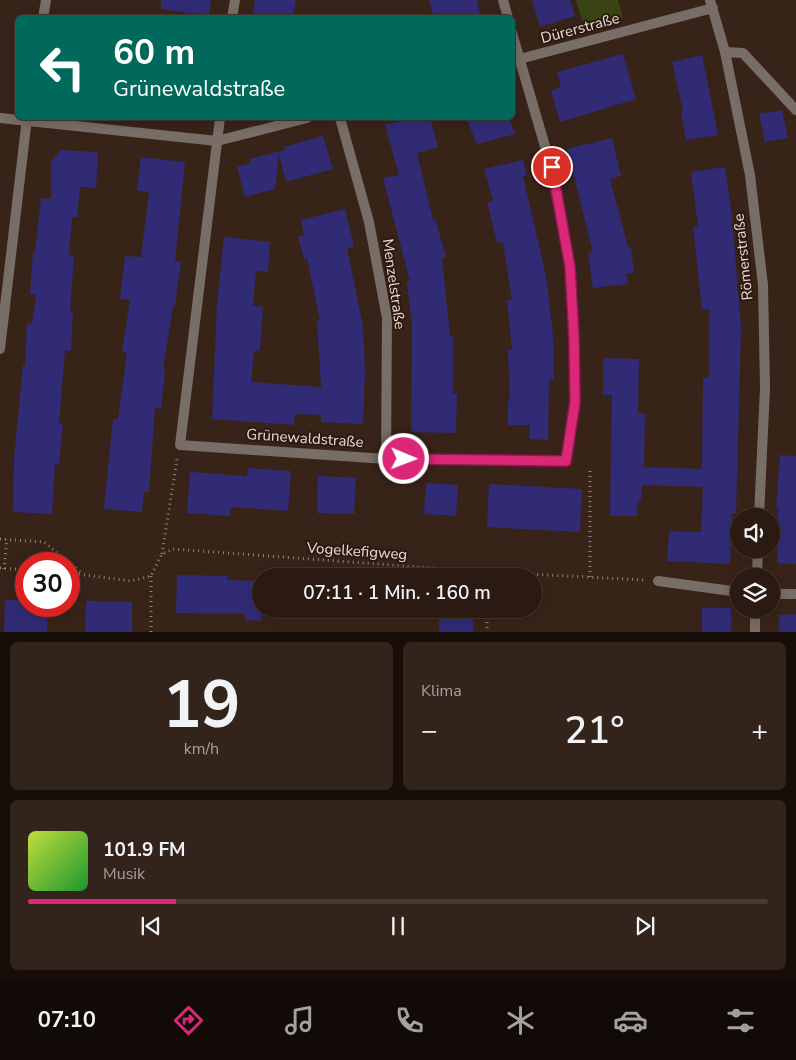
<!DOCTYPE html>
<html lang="de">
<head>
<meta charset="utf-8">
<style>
  :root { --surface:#2a1a12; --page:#32231b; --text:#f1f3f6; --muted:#a5a19f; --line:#463832; --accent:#db2777 }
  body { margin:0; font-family:"Nunito Sans",sans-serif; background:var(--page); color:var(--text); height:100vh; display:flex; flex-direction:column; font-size:19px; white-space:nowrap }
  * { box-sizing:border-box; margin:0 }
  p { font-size:16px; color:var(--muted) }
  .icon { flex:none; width:28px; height:28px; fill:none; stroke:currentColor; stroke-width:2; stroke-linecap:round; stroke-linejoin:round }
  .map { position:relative; height:632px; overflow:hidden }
  .panel { display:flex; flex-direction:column; gap:10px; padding:10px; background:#170e0a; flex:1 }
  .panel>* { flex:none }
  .banner { position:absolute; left:15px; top:15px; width:500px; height:105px; border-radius:8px; box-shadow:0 2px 12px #0003,0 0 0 1px var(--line); background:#00695c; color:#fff; overflow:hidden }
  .fabs { position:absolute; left:730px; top:508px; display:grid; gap:10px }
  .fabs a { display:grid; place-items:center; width:50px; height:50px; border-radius:50%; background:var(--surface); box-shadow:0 2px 12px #0003,0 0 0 1px var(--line); font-size:25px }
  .speed { position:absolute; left:15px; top:552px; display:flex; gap:10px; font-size:25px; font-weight:700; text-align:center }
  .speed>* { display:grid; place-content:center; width:65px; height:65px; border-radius:50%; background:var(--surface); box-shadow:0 2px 12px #0003,0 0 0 1px var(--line); line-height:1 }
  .speed .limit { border:8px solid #d22; background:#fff; color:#111 }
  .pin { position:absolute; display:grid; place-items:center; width:42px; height:42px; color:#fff; margin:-21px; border:2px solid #fff; border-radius:50%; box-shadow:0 1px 5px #0007 }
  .me { position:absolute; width:55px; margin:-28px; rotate:91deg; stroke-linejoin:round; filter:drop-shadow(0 0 4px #0008) }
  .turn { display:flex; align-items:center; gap:18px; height:105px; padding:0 15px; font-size:22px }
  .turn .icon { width:65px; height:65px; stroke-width:2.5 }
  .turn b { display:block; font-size:35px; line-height:42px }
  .big { font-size:38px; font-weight:600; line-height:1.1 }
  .panel .tile { flex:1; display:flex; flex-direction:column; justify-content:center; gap:8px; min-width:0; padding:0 18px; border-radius:8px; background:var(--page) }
  .panel .dial { align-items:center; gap:0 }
  .dial b { font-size:65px; line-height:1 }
  .song { display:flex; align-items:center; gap:15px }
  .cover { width:60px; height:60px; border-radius:8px; background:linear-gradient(135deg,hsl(70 70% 55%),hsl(130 70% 35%)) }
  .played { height:5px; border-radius:2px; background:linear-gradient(90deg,var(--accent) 20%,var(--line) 20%) }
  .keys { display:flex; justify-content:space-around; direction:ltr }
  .heat { display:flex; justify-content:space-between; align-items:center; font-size:28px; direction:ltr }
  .panel .tiles { flex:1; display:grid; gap:10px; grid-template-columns:1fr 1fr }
  .tile:last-child { grid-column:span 2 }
  .trip { position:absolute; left:252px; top:568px; width:290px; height:50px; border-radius:25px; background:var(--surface); box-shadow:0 2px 12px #0003,0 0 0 1px var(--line); font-weight:600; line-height:50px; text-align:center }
  .dock { display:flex; height:80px; justify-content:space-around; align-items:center; background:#110a07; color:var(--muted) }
  .dock .icon { width:35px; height:35px }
  .dock .on { color:var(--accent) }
  .dock b { font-size:22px; color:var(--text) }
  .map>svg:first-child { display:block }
  .green { fill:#3a4412 }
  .building { fill:#312b76 }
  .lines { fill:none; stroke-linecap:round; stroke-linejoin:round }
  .path { stroke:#95837a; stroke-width:3; stroke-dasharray:1 4; stroke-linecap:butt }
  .minor { stroke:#786d67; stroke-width:10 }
  .route-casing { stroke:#8e194d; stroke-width:12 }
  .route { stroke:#db2777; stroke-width:9 }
  .labels { text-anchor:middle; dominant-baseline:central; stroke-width:4; stroke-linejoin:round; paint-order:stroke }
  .street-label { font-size:15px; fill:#eadcd5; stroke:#2d190f }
</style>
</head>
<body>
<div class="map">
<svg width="796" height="633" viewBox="0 0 796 633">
  <rect width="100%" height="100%" fill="#382318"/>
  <path class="green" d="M576,0H618L623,18L585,30Z"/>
  <path class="building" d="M161,0H211L209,16L161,9Z
    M255,0H296L293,18H253Z
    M429,0H477L481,18H434Z
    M532,0H570L575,16L540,27Z
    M623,54L636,99L560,122L551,90L561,87L557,72Z
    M702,55L718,135L686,140L681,111L683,110L672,62Z
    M782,110L788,138L765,142L759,114Z
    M411,118H430L438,147L417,153L433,220L435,219L446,257L442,258L450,336H453V394H457L456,433L411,432L412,327L407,281H410L383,178L399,175L385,125Z
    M466,118H509L515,134L477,144Z
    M323,136L333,169L286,182L279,154L275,189L245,197L237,167L251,163L250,159L285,150L284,147Z
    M612,138L621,176L610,179L628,247H631L634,273L626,274L628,284L593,288L588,253L593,252L567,149Z
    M61,150L98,152L96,188L80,187L77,217H72L69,255H74L70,312H73L71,351L65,350L59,423L63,424L59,465L55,464L52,514L13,512L14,460L23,365L25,366L27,323L32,324L36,295L30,294L33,252H35L41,198L51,199V161Z
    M141,157L185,162L175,261L181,262L175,306H173L163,369H165L161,409L155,408L149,492H144L142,512L104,509L113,419H118L127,353L122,352L130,300L120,299L125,256L141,257L149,192L137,191Z
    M523,160L527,175L523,176L546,276L553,335L554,380H549L548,440L530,439V425H508V401H510L508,350H512L507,300H512L503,242L497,243L487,202L493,201L484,169Z
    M725,167L732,216L741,329L736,514H732L730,564L667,561L669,531L701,532L703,487L642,485L641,501H637V516H610L612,395H603V358L639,359L638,413H645L644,467L702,469L703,378H709V309H702L693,227L698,226L691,172Z
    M345,209L354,247L347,248L363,326L365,371L363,424L321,422V415L295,414L294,425L212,419L217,304L224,237L270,242L268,272L256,271L253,306L263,307L260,351H254L251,382L321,387L317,321H320L307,258L304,259L298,236L304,235L301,220Z
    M780,455L796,456V564L777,563L778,508H776Z
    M248,468L291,471L288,511L231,507L230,516L187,513L190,472L247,476Z
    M318,476L356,478L354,514L317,513Z
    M426,483L458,485L456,516L424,514Z
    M489,484L582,489L580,532L487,527Z
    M177,575L227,576V580L261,581V621L245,620V614L176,613Z
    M5,600H26V606H48L47,633H4Z
    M86,601L132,602V633H85Z
    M702,608H731V633H702Z
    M439,609H474L473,633H439Z
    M796,614V633H779V615Z"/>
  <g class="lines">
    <path class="path" d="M0,539L44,542L83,574
      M162,554L177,459
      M0,568L26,570
      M4,569L7,539
      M69,573L131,581L151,576L162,554L173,549L487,572L645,580
      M151,576V633
      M590,577V471
      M487,633V609"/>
    <path class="minor" d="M503,0L508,18
      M710,0L725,52L750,175L763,285L765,388L759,516
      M43,18L46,0
      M232,18L235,0
      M725,52L743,53L796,110
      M512,61L713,8
      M0,118L217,141L307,118
      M220,118L180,445L386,459L566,461L575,403L574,338L570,267L551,167L512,33
      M340,118L369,222L387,318L386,459
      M0,349L27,118
      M757,576L758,549
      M658,581L739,592
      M771,594H796
      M755,633V609"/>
  </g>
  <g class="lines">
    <defs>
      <path id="route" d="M404,459L566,461L575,402L574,338L570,267L552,167"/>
    </defs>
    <use href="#route" class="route-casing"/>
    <use href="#route" class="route"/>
  </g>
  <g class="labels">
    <g class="street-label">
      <text transform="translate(580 28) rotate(-15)">Dürerstraße</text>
      <text transform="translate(743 257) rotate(-96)">Römerstraße</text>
      <text transform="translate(394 284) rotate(82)">Menzelstraße</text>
      <text transform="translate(305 438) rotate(4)">Grünewaldstraße</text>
      <text transform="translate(357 551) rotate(4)">Vogelkefigweg</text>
    </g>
  </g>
</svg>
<div class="fabs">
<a><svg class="icon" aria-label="sound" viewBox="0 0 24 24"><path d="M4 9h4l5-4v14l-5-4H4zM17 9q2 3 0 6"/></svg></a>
<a><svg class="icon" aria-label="layers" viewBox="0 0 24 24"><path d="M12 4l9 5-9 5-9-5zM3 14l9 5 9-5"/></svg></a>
</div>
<div class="speed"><div class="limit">30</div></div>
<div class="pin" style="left:552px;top:167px;background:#d93025"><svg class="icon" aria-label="arrive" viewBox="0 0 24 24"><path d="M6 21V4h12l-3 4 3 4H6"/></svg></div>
<svg class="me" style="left:404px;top:459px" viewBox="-20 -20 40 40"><circle r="17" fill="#db2777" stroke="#fff" stroke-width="3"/><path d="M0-11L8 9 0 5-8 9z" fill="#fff"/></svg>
<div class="trip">07:11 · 1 Min. · 160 m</div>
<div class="banner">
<div class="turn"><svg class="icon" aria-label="left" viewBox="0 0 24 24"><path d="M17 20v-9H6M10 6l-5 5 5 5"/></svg><div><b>60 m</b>Grünewaldstraße</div></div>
</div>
</div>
<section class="panel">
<div class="tiles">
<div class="tile dial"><b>19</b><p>km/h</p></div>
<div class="tile"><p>Klima</p>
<div class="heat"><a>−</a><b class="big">21°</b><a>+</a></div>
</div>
<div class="tile">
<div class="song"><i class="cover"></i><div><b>101.9 FM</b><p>Musik</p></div></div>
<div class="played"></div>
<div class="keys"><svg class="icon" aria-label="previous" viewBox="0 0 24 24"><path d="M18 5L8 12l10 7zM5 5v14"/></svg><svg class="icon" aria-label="pause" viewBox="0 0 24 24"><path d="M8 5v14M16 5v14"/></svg><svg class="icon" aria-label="next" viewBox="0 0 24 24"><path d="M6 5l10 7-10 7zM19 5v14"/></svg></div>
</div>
</div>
</section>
<nav class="dock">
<b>07:10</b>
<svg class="icon on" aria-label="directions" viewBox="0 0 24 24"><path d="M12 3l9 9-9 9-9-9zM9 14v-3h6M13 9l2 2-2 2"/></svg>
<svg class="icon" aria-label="music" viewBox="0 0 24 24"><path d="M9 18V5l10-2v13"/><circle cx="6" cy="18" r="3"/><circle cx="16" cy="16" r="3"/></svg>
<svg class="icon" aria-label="phone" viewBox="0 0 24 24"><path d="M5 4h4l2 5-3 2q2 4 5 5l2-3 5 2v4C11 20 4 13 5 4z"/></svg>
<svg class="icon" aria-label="climate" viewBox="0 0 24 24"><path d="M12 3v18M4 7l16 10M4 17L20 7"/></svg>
<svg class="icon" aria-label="car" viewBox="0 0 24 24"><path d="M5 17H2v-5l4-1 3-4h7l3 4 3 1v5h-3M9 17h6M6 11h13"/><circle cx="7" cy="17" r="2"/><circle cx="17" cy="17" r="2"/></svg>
<svg class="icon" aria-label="filters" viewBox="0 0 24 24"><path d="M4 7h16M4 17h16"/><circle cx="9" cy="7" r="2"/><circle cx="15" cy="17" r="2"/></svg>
</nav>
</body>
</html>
